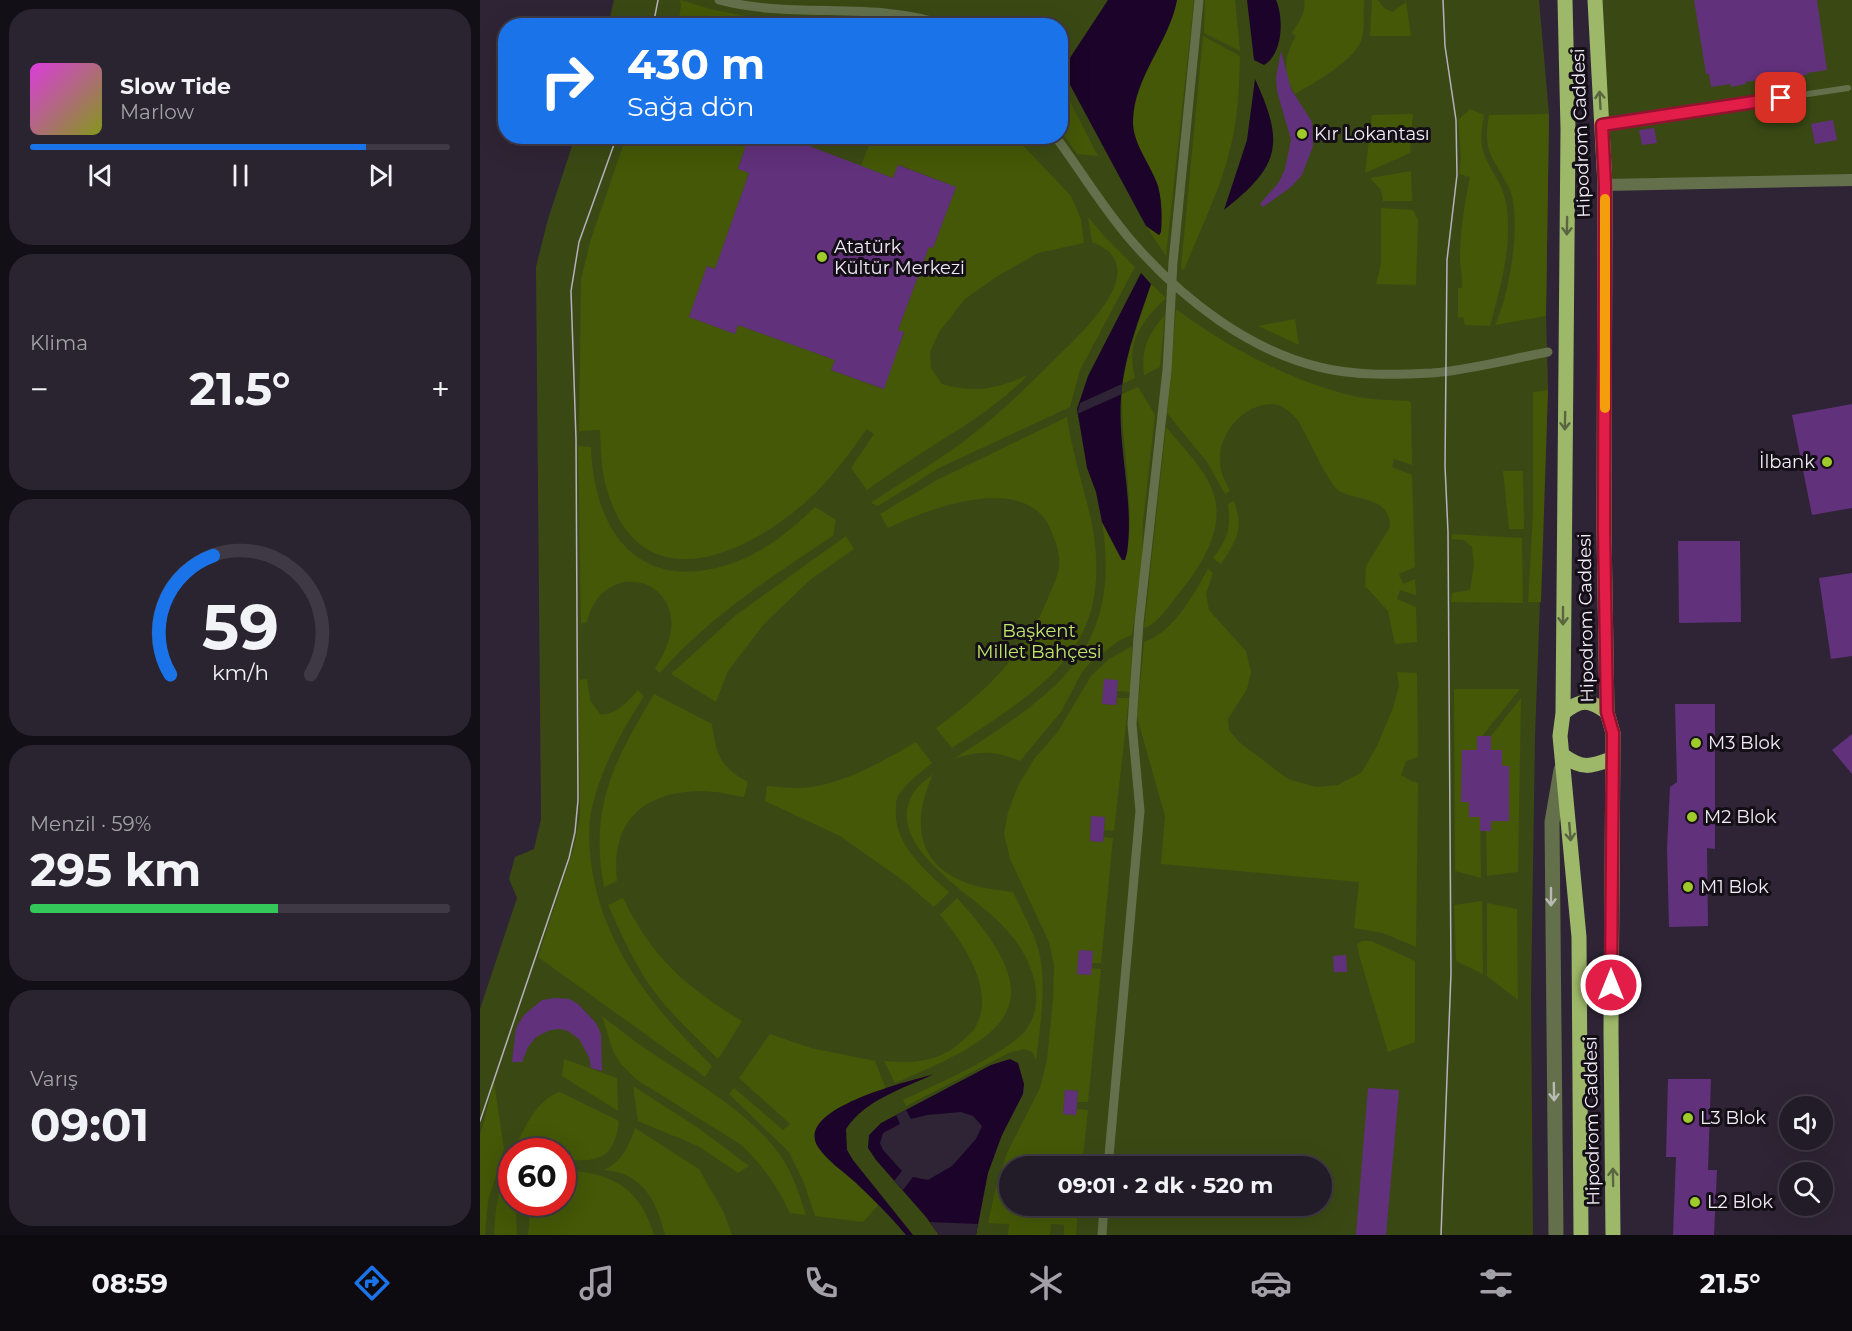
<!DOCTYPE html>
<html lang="tr">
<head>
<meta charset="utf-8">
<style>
  :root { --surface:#221b28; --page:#2a2430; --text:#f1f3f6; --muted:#a2a1a8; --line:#3f3945; --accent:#1a73e8 }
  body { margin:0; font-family:Montserrat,sans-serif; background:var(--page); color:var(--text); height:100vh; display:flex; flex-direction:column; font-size:22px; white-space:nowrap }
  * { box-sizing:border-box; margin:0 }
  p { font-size:20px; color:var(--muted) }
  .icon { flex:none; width:33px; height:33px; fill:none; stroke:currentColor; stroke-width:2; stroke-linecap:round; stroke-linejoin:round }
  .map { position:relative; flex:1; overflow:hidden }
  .drawer { display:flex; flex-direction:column; gap:9px; padding:9px; background:#130f16; width:480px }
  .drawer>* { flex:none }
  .banner { position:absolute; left:18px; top:18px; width:570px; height:126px; border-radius:24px; box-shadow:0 6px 24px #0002,0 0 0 2px var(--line); background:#1a73e8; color:#fff; overflow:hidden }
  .controls { position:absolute; left:1299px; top:1096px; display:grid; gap:12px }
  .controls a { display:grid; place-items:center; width:54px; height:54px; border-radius:50%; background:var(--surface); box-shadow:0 6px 24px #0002,0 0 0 2px var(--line); font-size:30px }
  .speed { position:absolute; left:18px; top:1138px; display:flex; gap:12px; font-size:30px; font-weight:700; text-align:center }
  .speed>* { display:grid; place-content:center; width:78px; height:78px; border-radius:50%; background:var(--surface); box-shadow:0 6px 24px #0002,0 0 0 2px var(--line); line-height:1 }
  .speed .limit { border:9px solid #d22; background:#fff; color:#111 }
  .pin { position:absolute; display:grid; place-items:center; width:51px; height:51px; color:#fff; margin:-26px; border-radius:12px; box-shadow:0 3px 9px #0006 }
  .me { position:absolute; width:66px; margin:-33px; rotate:0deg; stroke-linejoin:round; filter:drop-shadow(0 0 4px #0008) }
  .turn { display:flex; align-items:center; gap:21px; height:126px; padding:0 30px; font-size:27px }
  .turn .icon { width:78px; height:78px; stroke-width:2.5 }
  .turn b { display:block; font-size:42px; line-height:51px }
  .big { font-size:45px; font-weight:700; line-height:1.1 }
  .drawer .widget { flex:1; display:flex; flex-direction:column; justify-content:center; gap:9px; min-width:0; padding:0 21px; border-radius:24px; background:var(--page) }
  .drawer .dial { align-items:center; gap:0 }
  .dial svg { height:156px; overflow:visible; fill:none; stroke:var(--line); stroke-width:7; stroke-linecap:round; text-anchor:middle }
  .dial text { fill:var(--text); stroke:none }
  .song { display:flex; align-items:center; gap:18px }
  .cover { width:72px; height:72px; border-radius:9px; background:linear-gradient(135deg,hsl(300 70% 55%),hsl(70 70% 35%)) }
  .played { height:6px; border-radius:3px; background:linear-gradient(90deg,var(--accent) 80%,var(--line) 80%) }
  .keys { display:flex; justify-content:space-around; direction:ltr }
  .heat { display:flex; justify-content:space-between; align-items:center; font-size:33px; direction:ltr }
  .charge { height:9px; border-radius:4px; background:linear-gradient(90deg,#34c759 59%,var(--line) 0) }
  .trip { position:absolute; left:519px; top:1156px; width:333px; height:60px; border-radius:30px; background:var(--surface); box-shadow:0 6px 24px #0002,0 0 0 2px var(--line); font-weight:700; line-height:60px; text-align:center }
  .dock { display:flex; height:96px; justify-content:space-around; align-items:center; background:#0e0b10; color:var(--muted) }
  .dock .icon { width:42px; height:42px }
  .dock .current { color:var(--accent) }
  .dock b { font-size:27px; color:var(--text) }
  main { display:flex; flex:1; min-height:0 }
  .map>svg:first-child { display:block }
  .green { fill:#3a4914; fill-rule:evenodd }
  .forest { fill:#445807 }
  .water { fill:#1c0329 }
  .pier { fill:#2e2435 }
  .building { fill:#61317c }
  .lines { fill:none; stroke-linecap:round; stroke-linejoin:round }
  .service { stroke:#63704b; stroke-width:6 }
  .pedestrian { stroke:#63704b; stroke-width:9 }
  .minor { stroke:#63704b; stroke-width:12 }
  .tertiary { stroke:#63704b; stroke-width:15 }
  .primary { stroke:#9eb869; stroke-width:15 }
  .tram { stroke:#b7b0bd; stroke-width:1.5 }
  .oneway { stroke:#596440 }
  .oneway2 { stroke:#b9bab2 }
  .route-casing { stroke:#92132f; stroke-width:15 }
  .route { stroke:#e11d48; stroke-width:10 }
  .slow { stroke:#f59e0b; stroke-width:10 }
  .poi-dot { fill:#a0c92b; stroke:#140f17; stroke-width:2 }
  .labels { text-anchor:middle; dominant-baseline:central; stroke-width:6; stroke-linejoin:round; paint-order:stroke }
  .street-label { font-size:18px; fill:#f2ecf7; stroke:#140f17 }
  .poi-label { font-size:18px; fill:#f2ecf7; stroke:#140f17; text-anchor:start }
  .park-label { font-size:18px; fill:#c1e86b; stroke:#140f17 }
</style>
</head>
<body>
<main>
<section class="drawer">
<div class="widget">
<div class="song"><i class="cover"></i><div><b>Slow Tide</b><p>Marlow</p></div></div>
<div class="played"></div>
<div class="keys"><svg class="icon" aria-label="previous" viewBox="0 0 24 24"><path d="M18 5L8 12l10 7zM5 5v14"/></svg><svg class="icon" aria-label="pause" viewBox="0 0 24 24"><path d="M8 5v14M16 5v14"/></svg><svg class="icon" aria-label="next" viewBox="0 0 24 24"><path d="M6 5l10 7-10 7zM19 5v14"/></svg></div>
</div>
<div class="widget"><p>Klima</p>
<div class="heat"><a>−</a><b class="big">21.5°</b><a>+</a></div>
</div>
<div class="widget dial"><svg viewBox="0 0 100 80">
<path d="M14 69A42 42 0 1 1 86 69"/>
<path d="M14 69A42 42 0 0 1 36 8" stroke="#1a73e8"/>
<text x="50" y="56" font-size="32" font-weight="700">59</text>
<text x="50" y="72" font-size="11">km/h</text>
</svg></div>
<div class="widget"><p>Menzil · 59%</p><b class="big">295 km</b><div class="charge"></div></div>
<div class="widget"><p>Varış</p><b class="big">09:01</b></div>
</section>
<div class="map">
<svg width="1372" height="1235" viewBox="0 0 1372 1235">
  <rect width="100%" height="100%" fill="#2e2435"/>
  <path class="green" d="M134,0H1059L1069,114L1066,316L1068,386L1055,736L1051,996L1053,1235H0V1009L37,898L29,879L35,857L54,849L61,819L56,267L68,219L95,137L580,136V26L128,25ZM32,1152H82V1203H32ZM530,1167H842V1206H530Z
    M1115,0H1372V180L1125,185Z"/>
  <path class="forest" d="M200,0L230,9L286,20L375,19L373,26L198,25L201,5Z
    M697,0H714L686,256L666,226L679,235L681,232C682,217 682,201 678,186C672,167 652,143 653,121C655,76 689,43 697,0Z
    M725,0H755L760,51L724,33Z
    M824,0H884C883,12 885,26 882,38C876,60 834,83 815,94C802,74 804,56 816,36L812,33C818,23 827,12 824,0Z
    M892,0H898L903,7L912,12L926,2L931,36H890Z
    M723,36L760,56C759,89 758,121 749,153C739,193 719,232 704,270L701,268Z
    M580,84H581L618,156L597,154L581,131Z
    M990,109L1004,115C1002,127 1000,139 1003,151C1009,169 1022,183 1026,202C1033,244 1021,285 1010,326L985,325L983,317L978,318V288H982C983,275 979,264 980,251C981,226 985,201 990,177L979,174L981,158L978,120Z
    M933,114L930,153L885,173L892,115Z
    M1069,114L1066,316L1015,325C1029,297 1043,217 1029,188C1014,157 1002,154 1009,115Z
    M146,137H269L258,168L269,173L235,269L227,266L209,317L255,334L258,325L355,360L351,370L403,389L424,333L418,330L449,247L453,248L476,187L419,165L413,178L381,166L392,137H535L591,196L601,219L604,243L558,253L516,277L485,299L459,332L450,352L451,368L462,384C496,394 518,388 548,375C518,406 484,426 448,449C427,462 407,476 387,490L371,468L394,434L387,429C369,454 351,479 328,500C265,556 161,603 127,490C121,471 121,450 120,430L99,431L101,280L110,242Z
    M931,171L932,201H903L901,190L890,178Z
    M901,208L933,210L938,220L936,285L896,284L901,264Z
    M608,217L626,238L655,267L600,370L590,407L459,468L398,506L391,503C421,482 453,464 483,442C516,417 546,388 575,359C600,334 677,267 612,242Z
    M671,284L686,298C660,323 646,342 655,378L642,384L650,349Z
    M696,309C745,346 809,380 869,395C888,400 909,400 929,401L931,403L932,465L914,459L912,467L932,475L935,567L919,574L923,584L935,579L936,595L920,590L917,599L936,607L937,642L915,644L908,611L885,586L886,566L910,527C910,496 879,502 859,491C849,485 826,433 817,419C811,413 802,404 793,404C762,404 737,435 740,465C741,474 746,483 750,491L745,494L727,462L687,413Z
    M685,315L680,367L664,375C661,349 668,334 685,315Z
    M815,319L819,345L778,326Z
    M658,387L675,415L663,522L662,563L652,635L640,640L611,662L602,672L581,712L540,761C516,751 498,750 474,759C572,695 643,654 622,522L640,558L647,553C655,500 641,447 642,394Z
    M1068,390L1061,602H1048L1053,514V392Z
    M587,417C592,452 603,485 611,519C637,648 566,685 472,748L456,728C504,694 546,653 568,598C571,590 576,581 578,572C582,557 576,542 570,528C543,471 448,509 408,528L400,514L457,480Z
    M686,427C700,444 723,467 731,487C748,524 723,564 700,592C691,603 677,625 664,628Z
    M98,446L111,447C114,529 156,593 247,565C281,555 310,531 335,507L356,520L353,536C291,577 229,617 180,673L175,668C232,585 124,547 107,622L101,624Z
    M1023,471H1043L1044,529H1029Z
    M754,501C764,529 757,540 741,564L733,558C748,538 751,529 748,504Z
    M972,534L1042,538L1043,603L971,602L972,593L990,590L994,565L992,547L984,540L972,539Z
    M366,536L374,549L331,579L284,624L248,671L236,702L191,674L256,615Z
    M728,569L733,573L726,594L729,610L766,651L771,672L767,689L748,719L749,730L759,742L808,779L836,787L858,785L882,772L897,746L913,708L919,686L917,672L937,673L938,757L926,761L921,775L931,781L938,783L936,947L903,933L874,928L879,882L681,864L685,816L657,717L664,642C694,632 713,595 728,569Z
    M652,646L650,692L637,691V680L623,704L636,705L637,698H649L634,831L624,830L625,817H611L610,841L623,842L624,837L633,838L621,963H612V951L599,950L598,974L611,975V968L621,969L608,1102H597L598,1091L585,1090L583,1114L596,1115L597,1109L608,1110L602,1167H530V1206H598L596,1235H584V1225L571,1224L570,1235H528L529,1224L508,1223L515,1191L527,1153L560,1088L567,1060L573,1000L574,965L569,942L530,859L524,834L528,812L538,786L554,759L577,733L611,676L629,659Z
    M107,679L110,700L120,714C136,716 148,701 158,690L164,696C141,733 120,769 111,812C108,828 109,846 111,862C121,945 174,1009 232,1066L225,1077L58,957L94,847L100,818L99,680Z
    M974,689H1040L1002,736H997V750H982V801L989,802V817H1000L1001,878L975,871Z
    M174,694L232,724C236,754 240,767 268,782L264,797C251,795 236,791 222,791C163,791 130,822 137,881L124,887C109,806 134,762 174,694Z
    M1041,698L1038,872L1007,876L1006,831L1011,830V821L1029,820V767L1022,766V750H1011V736Z
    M436,742L452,763C440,773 426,783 418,796C416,799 416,805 416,809C413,844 446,871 469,892L454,907L425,882L360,836L285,801L287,786C298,787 309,788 320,788C359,787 403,761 436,742Z
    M453,774C430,825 437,869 496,886C508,889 521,890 533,892C542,911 554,932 559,952C567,983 560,1029 556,1060L552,1052L544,1049L529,1053L426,1106L423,1100C454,1085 525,1055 545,1031C556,1017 558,1001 555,984C550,958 535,937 516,919C486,890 398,840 436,789C440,784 448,779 453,774Z
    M143,898C173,959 205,986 262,1021L238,1059C214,1035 187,1011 168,983C152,958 140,932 128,905Z
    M477,898C578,1007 526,1036 415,1083L404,1061C431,1064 461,1062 482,1041C486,1037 492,1033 495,1028C517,991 483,942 460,915Z
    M1002,901L1003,974L976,961L974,905Z
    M1007,903L1037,909L1038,1000L1007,976Z
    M882,941H891L935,961V1042L908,1052L879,955L877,944Z
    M122,1016C137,1027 151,1039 166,1049C211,1079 268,1111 300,1155C313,1173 319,1194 326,1215L310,1213C297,1185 282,1164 260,1144L157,1080L140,1063L133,1051Z
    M290,1034L331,1048L395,1061L406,1089L369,1103L347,1157L399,1204L383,1222L335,1216L324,1183L309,1152L249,1094L254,1088L303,1130L310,1124L259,1078Z
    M84,1059L137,1078L138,1111L82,1076Z
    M14,1082L24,1149L8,1201L5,1235H0V1135Z
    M153,1086L217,1127L269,1166L258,1173L218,1146L158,1121Z
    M80,1092L139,1121C134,1160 117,1163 83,1159L82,1152H33C43,1131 56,1099 80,1092Z
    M155,1128L219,1169L244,1213L252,1235H185C176,1200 163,1173 124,1170C142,1162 149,1146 155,1128Z
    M31,1154L32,1203H40L36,1214L37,1235H14C15,1207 20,1180 31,1154Z
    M84,1170C133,1173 160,1188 174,1235H48L51,1203H82Z"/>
  <path class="water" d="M628,0H697C689,43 654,76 653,121C652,143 672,167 678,186C682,201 682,217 681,232L679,235L666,226L582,70Z
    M767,0H796C804,18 803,54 784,65L774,60Z
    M775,79C805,144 800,166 744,210L767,140Z
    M661,273L671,284C660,317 646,351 642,387C635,442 655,497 647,553L645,560H642L622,522L616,492L607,468L597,409L608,376Z
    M530,1059L538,1063L544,1084L543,1094L522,1135L508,1173L496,1235H459L446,1217L396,1160L388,1148L389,1135L401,1123L511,1065Z
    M454,1074C423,1089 386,1099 366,1129L367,1150L373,1160L433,1235H426C410,1216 393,1199 375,1182C363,1171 347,1161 338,1147C313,1108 431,1081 454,1074Z"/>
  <path class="pier" d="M642,384V394L597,414L600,403Z
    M426,1110L431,1119L447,1115L481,1112L493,1116L502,1126L496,1139L472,1166L448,1180L433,1177L423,1190L414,1181L422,1171L403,1150L400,1143L403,1133L420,1124L416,1115Z
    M450,1222L498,1224L496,1235H459Z"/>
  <path class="building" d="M1214,0H1337L1347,70L1327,73V75L1313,77V75L1265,82L1266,84L1251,87V84L1231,87L1229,74H1226Z
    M801,51L811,89L832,122L833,146L822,175L811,187L783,207L780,204L799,182L805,169L811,140L797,91L796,78Z
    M1353,120L1357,140L1335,144L1331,124Z
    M1174,128L1177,143L1162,145L1159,130Z
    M269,136H327L324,144L413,178L418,165L476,187L453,248L449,247L418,330L424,332L404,389L351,370L355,360L258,325L255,334L209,317L227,266L235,269L269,173L258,169Z
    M1372,404V508L1332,515L1312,415Z
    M1198,541H1260L1261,622L1199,623Z
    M1372,573V656L1351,659L1339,578Z
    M624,679L638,680L636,705L622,704Z
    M1195,704H1235V849L1227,848L1228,926L1189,927L1187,849L1190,787L1197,782Z
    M1372,734V774L1352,750Z
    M997,736H1011V750H1022V766H1029V821H1011V831H1000V817H989V802H981L982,750H997Z
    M611,816L625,817L623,842L610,841Z
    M599,950L613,951L611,975L597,974Z
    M866,955L867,972H854L853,956Z
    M75,998L89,999L98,1004L116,1023L121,1034L122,1071L111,1068L109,1057L99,1039L88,1031L80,1029L70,1030L56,1037L48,1047L42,1062H32L36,1028L44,1015L62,1000Z
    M1188,1079H1231L1228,1170H1237L1234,1235H1193L1196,1157H1186Z
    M888,1088L919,1090L906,1235H876Z
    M585,1090L598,1091L596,1115L583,1114Z"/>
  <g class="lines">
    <path class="service" d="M1122,125L1368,88"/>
    <path class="pedestrian" d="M239,0C313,20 398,0 467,26
      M575,136C602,172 626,213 656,246C703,299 768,350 839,367C874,376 916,375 952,373C990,370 1030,359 1068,352
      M628,1167L660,811L652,724L659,623L687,370L693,262L719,0
      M622,1235L624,1206"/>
    <path class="minor" d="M1125,185L1372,180"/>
    <path class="tertiary" d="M1076,1235L1072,822L1081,770"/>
    <path class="primary" d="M1085,0L1088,129L1083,713L1080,736L1099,937L1101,1235
      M1115,0L1125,185L1124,530L1127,712L1133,733L1131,1030L1133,1235
      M1083,713C1101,699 1108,699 1127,712
      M1084,756C1102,769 1110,767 1131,759"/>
    <path class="tram" d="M173,26L178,0
      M0,1121L89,858L95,832L98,800L96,439L91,291L99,242L137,136
      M961,1235L971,973L968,532L965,466L967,260L977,175L976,120L965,46L963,0"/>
  </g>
  <defs><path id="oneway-shaft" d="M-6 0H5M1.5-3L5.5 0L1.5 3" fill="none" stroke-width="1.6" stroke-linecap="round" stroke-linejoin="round" transform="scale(1.5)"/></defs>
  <g class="oneway">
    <use href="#oneway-shaft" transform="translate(1120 100) rotate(-93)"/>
    <use href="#oneway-shaft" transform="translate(1087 226) rotate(91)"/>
    <use href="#oneway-shaft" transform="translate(1085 421) rotate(91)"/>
    <use href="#oneway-shaft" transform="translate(1083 616) rotate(90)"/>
    <use href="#oneway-shaft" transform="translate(1090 832) rotate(85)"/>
    <use href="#oneway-shaft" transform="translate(1133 1177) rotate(-91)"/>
  </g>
  <g class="oneway2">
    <use href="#oneway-shaft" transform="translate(1071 897) rotate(90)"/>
    <use href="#oneway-shaft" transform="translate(1074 1092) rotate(89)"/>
  </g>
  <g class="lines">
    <defs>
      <path id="route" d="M1131,985L1133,733L1127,712L1124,530L1125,185L1122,125L1301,98"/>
    </defs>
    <use href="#route" class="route-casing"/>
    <use href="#route" class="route"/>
    <path class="slow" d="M1125,408V199"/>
  </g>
  <g class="poi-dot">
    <circle cx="822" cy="134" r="6"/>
    <circle cx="342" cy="257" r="6"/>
    <circle cx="1347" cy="462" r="6"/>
    <circle cx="1216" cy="743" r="6"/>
    <circle cx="1212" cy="817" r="6"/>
    <circle cx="1208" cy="887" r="6"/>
    <circle cx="1208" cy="1118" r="6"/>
    <circle cx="1215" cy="1202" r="6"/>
  </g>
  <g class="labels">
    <g class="street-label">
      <text transform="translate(1101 133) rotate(-92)">Hipodrom Caddesi</text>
      <text transform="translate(1106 618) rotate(-91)">Hipodrom Caddesi</text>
      <text transform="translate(1112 1121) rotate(-91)">Hipodrom Caddesi</text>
    </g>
    <g class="poi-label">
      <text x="834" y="134">Kır Lokantası</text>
      <text x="354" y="247">Atatürk<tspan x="354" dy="21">Kültür Merkezi</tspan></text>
      <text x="1335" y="462" text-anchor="end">İlbank</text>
      <text x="1228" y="743">M3 Blok</text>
      <text x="1224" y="817">M2 Blok</text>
      <text x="1220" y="887">M1 Blok</text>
      <text x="1220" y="1118">L3 Blok</text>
      <text x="1227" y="1202">L2 Blok</text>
    </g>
    <g class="park-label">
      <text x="559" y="631">Başkent<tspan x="559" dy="21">Millet Bahçesi</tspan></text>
    </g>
  </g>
</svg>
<div class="controls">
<a><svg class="icon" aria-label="sound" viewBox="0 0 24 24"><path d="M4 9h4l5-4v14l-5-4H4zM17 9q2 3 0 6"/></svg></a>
<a><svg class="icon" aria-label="search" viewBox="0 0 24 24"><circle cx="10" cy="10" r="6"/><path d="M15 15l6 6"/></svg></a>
</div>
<div class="speed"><div class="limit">60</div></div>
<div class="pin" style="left:1301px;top:98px;background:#d93025"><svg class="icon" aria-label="arrive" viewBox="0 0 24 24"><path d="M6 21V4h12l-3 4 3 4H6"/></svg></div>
<svg class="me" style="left:1131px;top:985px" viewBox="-20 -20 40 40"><circle r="17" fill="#e11d48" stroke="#fff" stroke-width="3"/><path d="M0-11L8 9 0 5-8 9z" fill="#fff"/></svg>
<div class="trip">09:01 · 2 dk · 520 m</div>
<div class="banner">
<div class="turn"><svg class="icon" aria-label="right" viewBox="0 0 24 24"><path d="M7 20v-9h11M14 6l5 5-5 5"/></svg><div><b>430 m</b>Sağa dön</div></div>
</div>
</div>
</main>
<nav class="dock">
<b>08:59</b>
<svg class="icon current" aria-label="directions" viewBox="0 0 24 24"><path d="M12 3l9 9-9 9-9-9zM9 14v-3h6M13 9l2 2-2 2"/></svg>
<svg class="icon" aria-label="music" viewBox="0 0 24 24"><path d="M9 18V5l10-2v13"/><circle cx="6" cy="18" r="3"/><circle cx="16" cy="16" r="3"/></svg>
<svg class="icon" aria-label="phone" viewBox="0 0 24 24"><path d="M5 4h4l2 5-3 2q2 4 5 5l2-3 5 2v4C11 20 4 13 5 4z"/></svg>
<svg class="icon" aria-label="climate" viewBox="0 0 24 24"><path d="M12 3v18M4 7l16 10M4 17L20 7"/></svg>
<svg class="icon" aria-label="car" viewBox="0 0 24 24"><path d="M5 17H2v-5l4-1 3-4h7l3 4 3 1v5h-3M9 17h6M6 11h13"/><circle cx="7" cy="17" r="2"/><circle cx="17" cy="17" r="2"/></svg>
<svg class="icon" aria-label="filters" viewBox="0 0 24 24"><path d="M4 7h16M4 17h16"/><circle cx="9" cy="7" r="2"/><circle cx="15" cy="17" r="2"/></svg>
<b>21.5°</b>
</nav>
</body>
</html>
